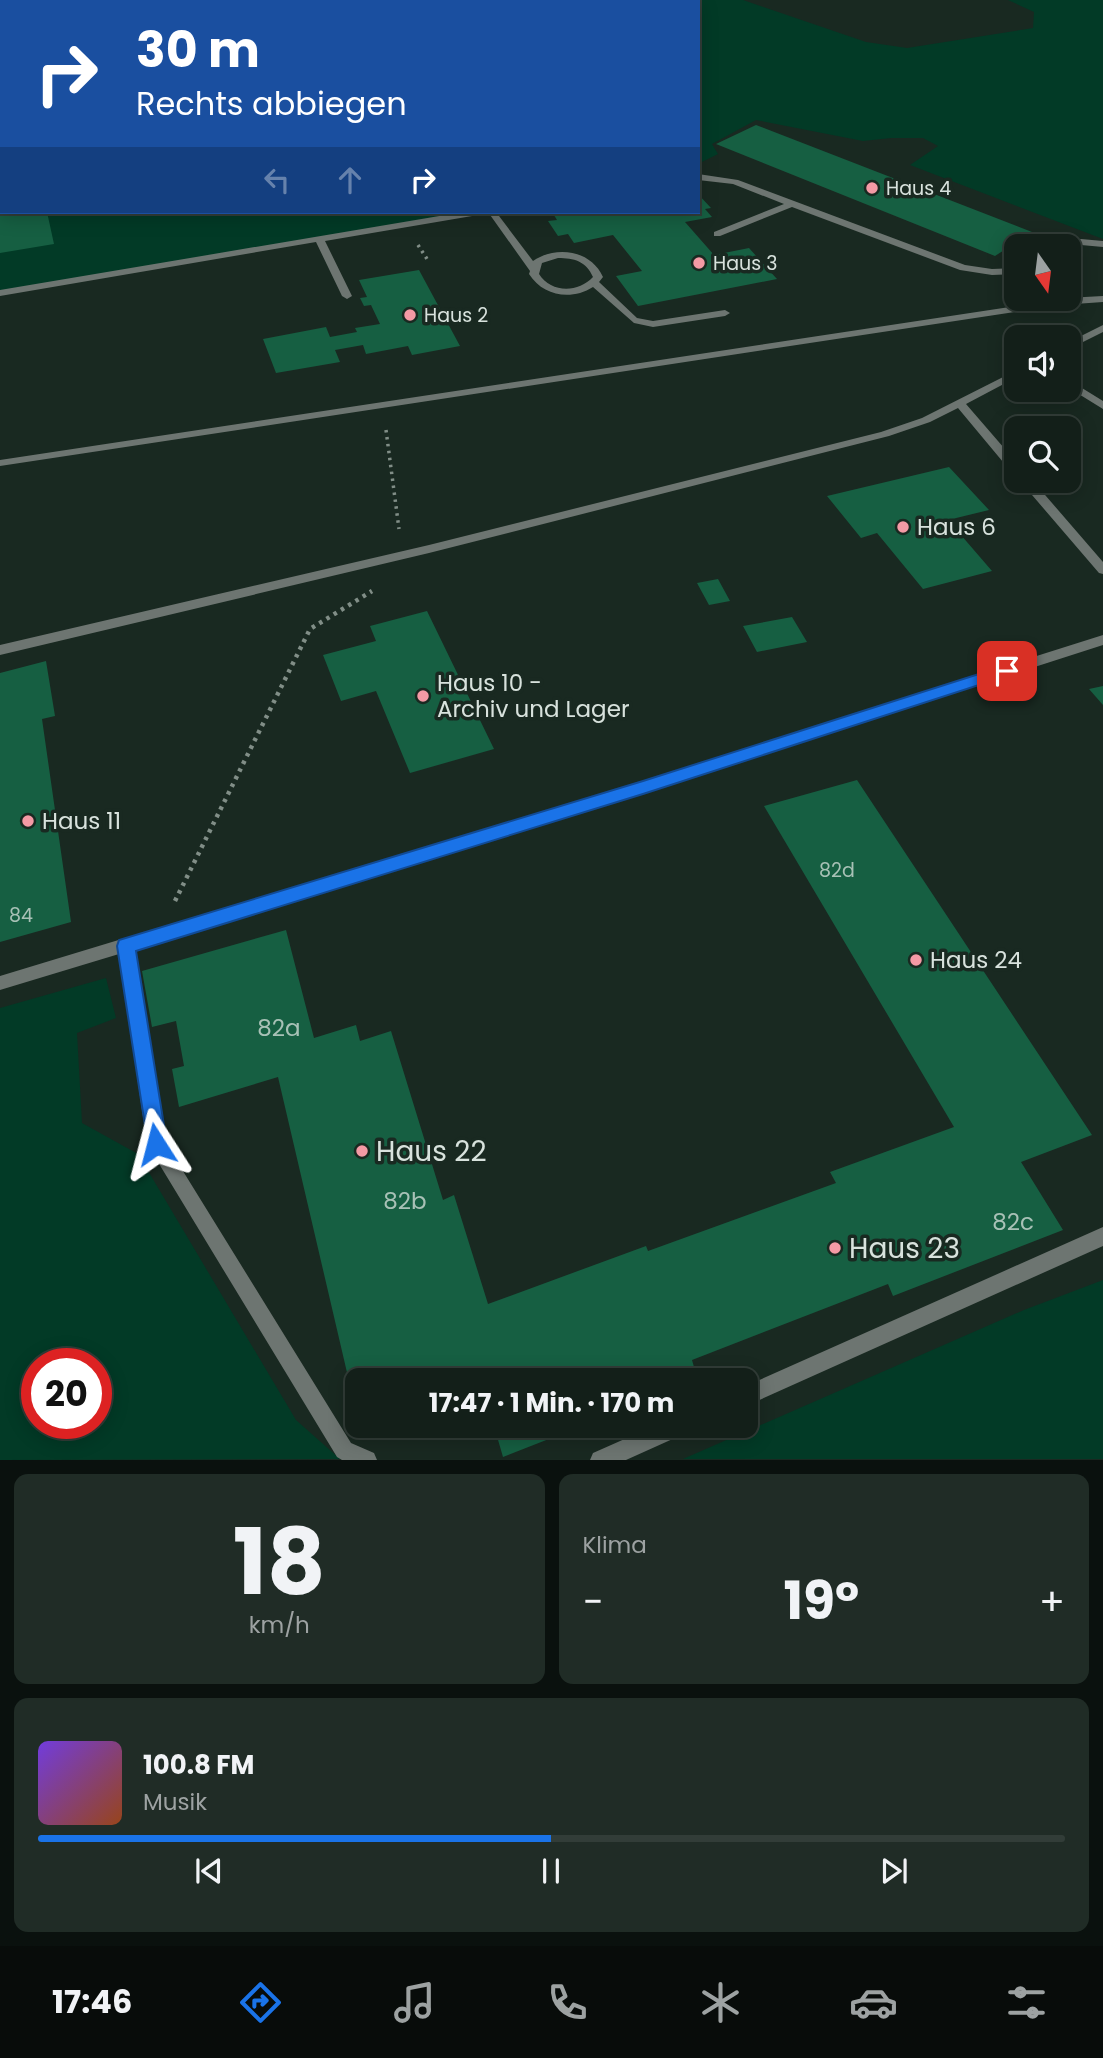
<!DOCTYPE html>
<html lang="de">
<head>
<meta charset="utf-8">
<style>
  :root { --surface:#131f19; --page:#202c26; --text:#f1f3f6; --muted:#9da2a2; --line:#323d38; --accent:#1a73e8 }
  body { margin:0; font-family:Poppins,sans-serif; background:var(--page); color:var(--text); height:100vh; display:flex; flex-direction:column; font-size:26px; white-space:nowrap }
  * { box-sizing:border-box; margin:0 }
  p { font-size:23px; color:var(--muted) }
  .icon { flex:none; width:38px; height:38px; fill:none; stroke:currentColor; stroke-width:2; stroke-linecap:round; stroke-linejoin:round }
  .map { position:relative; height:1460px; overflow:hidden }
  .details { display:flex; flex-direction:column; gap:14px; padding:14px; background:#0a110e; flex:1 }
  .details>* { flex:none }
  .banner { position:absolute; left:0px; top:0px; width:700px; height:214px; box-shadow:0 4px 18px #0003,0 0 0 2px var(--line); background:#1a4fa0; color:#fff; overflow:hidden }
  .needle { width:46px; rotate:166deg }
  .buttons { position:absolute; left:1004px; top:234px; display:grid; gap:14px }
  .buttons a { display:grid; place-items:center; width:77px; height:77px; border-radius:14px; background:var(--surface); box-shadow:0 4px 18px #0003,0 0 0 2px var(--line); font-size:35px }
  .speed { position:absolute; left:21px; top:1348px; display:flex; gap:14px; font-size:35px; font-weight:700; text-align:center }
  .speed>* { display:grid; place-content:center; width:91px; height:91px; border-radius:50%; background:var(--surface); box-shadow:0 4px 18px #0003,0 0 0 2px var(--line); line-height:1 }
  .speed .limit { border:10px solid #d22; background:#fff; color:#111 }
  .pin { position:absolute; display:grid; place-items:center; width:60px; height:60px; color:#fff; margin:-30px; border-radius:14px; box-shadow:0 4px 10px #0006 }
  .me { position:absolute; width:77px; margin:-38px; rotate:351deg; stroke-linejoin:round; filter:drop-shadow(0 0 5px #0008) }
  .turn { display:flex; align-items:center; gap:24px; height:147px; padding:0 21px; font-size:32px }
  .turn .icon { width:91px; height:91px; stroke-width:2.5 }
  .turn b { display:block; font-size:49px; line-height:60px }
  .lanes { display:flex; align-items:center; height:66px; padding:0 21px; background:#0003; justify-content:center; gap:35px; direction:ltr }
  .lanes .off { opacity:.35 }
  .big { font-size:52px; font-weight:700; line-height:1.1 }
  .details .card { flex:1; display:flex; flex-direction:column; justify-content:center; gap:10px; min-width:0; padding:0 24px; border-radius:14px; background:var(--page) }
  .details .dial { align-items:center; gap:0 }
  .dial b { font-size:91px; line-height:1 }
  .song { display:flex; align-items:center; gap:21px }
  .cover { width:84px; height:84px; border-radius:10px; background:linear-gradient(135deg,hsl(260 70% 55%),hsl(20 70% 35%)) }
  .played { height:7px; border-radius:4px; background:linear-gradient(90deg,var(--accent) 50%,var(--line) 50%) }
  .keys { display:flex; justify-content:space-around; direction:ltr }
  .heat { display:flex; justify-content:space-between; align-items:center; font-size:38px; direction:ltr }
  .details .tiles { flex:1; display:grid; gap:14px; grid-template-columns:1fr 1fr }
  .card:last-child { grid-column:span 2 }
  .trip { position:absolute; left:345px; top:1368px; width:413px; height:70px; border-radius:14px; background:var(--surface); box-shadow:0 4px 18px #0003,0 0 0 2px var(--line); font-weight:700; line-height:70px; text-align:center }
  .menu { display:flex; height:112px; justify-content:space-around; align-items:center; background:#080c0a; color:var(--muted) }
  .menu .icon { width:49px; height:49px }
  .menu .current { color:var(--accent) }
  .menu b { font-size:32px; color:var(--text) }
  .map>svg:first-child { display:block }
  .green { fill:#023a26; fill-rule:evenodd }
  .building { fill:#165f42 }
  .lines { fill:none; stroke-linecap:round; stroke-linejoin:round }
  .path-far1 { stroke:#818e87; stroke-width:3.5; stroke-dasharray:2.5 4.5; stroke-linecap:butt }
  .path { stroke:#818e87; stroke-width:4.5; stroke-dasharray:3.5 5; stroke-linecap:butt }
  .lane { fill:#6d7571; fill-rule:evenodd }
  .route { fill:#1a73e8; stroke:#114b97; stroke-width:2 }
  .poi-dot { fill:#f49aa5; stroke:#192921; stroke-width:2.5 }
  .labels { text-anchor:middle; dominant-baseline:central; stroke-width:7; stroke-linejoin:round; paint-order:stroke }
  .far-poi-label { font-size:19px; fill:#d8e2dd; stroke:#192921; text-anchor:start }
  .number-label { font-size:19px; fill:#a8c1b6 }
  .poi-label { font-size:23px; fill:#d8e2dd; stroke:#192921; text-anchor:start }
  .near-number-label { font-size:23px; fill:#a8c1b6 }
  .near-poi-label { font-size:28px; fill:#d8e2dd; stroke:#192921; text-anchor:start }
</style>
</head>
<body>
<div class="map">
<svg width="1103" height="1460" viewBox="0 0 1103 1460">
  <rect width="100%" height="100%" fill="#192921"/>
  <path class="green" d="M566,0H743L866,42L907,48L1033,28L1034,12L1008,0H1103V239L910,165L938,146L923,138H891L863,141L756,120L712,144L718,154L698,164V2H556Z
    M0,75L2,212H478L0,293Z
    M106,978L116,1018L77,1033L82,1123L138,1154L296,1420L340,1459L0,1460V1008ZM37,1363H96V1423H37Z
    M1103,1280V1459H683L1024,1310Z"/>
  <path class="building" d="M756,125L1032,232L995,256L716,144Z
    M698,194L711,208L705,209L712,217L685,222L714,255L749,248L777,279L638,306L616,276L642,271L613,235L574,243L568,234L558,236L548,221L557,220L552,212H698Z
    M0,212H47L54,244L0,253Z
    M419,270L460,346L412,355L408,346L366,354L363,345L335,350L340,362L276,373L263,339L326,327L330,337L357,332L355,328L380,324L371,305L364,306L360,298L367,297L359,280Z
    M949,467L989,510L948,520L992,571L923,589L877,533L861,538L827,496Z
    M718,579L730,601L709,605L697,583Z
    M427,611L494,749L410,773L376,691L341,701L323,655L376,641L370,626Z
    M792,617L807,642L757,652L743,626Z
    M46,661L55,716L42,719L71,922L0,942V673Z
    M1103,686V705L1089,689Z
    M857,780L1092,1135L1021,1162L1063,1230L893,1296L888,1284L692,1360L698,1381H480L479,1378L471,1381H357L356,1411L278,1077L179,1107L172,1069L184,1066L176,1021L152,1027L142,971L286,930L314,1038L356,1025L360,1041L391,1031L443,1200L454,1195L488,1304L646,1246L648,1251L836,1183L830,1172L954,1127L764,806Z
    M494,1426H582L503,1457Z"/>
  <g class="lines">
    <path class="path-far1" d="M418,245L429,262
      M386,430L399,529"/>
    <path class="path" d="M175,901L310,629L372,591"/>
    <path class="lane" d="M698,174L738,180L965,265L992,269L1017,268V274L992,275L960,270L792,207L720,236H714V232L784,204L733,184L698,180Z
      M463,212H483L478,215L325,241L352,296L347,299L342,296L316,242L0,296V290Z
      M488,212H496L533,261C556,245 591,250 603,277L599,282L637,318L653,321L725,310L730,313L725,316L653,327L634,323L593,287C571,301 543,296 529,274L530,271ZM558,258C574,258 586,261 593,277C578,293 551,293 539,274L542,263Z
      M1081,239L1103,241V247L1081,245L1050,247Z
      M1103,296V302L1061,305L0,466V460L1049,301L1048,299Z
      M1103,325V332L1069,349V342Z
      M1017,370V377L966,404L1017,463V474H1013L958,408L930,422L889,436L429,553L0,655V645L429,545L881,432L922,418Z
      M1069,380L1103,401V409L1069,388Z
      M1020,481H1033L1103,562V574L1099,573Z
      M1103,635V645L643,793L134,949L165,1142L351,1443L374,1453L377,1460H342L337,1457L147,1144L119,954L0,990V976L643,781Z
      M1103,1227V1246L746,1406V1386Z
      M654,1426H689L686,1433L626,1460H590L593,1453Z"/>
  </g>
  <path class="route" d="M1007,665L1013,667L1015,671L1013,674L643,794L136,951L167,1144L164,1151L156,1154L149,1151L117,946L119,940L643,781Z"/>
  <g class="poi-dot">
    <circle cx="872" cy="188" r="7"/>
    <circle cx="699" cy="263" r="7"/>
    <circle cx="410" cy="315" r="7"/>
    <circle cx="903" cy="527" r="7"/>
    <circle cx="423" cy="696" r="7"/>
    <circle cx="28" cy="821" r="7"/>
    <circle cx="916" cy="960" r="7"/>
    <circle cx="362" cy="1151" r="7"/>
    <circle cx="835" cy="1248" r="7"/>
  </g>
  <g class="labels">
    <g class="far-poi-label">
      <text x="886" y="188">Haus 4</text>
      <text x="713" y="263">Haus 3</text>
      <text x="424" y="315">Haus 2</text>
    </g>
    <g class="number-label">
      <text x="837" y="870">82d</text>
      <text x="21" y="915">84</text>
    </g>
    <g class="poi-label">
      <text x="917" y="527">Haus 6</text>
      <text x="437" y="683">Haus 10 -<tspan x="437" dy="26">Archiv und Lager</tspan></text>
      <text x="42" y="821">Haus 11</text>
      <text x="930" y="960">Haus 24</text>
    </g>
    <g class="near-number-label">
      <text x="279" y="1028">82a</text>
      <text x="405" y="1201">82b</text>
      <text x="1013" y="1222">82c</text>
    </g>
    <g class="near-poi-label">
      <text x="376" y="1151">Haus 22</text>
      <text x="849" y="1248">Haus 23</text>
    </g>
  </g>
</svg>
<div class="buttons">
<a><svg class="needle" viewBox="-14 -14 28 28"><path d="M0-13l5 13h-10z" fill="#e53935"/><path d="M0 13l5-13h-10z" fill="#9da2a2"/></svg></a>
<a><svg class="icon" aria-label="sound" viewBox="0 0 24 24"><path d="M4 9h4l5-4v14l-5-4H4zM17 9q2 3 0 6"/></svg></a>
<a><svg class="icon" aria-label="search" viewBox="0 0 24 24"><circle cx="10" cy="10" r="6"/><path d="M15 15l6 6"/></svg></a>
</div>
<div class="speed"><div class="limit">20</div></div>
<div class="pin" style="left:1007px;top:671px;background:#d93025"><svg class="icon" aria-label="arrive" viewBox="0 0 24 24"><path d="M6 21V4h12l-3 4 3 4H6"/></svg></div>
<svg class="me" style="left:156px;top:1144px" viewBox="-20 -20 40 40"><path d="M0-17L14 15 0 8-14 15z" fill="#1a73e8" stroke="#fff" stroke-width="4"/></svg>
<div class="trip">17:47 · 1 Min. · 170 m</div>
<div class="banner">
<div class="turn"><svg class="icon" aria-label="right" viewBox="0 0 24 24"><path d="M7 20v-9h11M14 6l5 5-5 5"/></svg><div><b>30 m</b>Rechts abbiegen</div></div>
<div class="lanes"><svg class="icon off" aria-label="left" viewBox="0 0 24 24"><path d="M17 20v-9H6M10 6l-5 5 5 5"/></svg><svg class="icon off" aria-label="ahead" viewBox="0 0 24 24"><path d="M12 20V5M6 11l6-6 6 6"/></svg><svg class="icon" aria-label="right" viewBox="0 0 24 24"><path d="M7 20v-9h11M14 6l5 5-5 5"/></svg></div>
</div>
</div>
<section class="details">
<div class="tiles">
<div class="card dial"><b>18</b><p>km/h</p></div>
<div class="card"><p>Klima</p>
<div class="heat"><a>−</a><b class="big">19°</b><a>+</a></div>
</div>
<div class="card">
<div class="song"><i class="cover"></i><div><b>100.8 FM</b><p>Musik</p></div></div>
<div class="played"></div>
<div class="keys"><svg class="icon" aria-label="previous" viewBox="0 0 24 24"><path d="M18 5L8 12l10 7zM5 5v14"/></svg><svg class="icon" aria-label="pause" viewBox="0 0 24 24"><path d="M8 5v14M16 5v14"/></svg><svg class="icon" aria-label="next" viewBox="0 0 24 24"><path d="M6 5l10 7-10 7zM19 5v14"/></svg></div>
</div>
</div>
</section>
<nav class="menu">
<b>17:46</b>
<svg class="icon current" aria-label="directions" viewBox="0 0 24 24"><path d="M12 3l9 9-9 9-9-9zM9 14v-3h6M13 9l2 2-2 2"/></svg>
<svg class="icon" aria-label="music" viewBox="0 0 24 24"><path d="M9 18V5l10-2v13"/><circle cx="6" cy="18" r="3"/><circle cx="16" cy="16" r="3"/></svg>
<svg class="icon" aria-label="phone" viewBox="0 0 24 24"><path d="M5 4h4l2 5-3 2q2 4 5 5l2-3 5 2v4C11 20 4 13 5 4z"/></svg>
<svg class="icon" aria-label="climate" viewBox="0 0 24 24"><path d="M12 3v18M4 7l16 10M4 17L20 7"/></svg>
<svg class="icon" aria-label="car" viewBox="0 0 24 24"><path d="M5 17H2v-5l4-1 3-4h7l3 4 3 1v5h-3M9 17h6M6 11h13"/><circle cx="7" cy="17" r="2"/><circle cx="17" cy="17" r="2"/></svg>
<svg class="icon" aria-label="filters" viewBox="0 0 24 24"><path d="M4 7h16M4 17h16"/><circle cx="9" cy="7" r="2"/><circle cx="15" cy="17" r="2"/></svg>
</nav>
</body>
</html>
